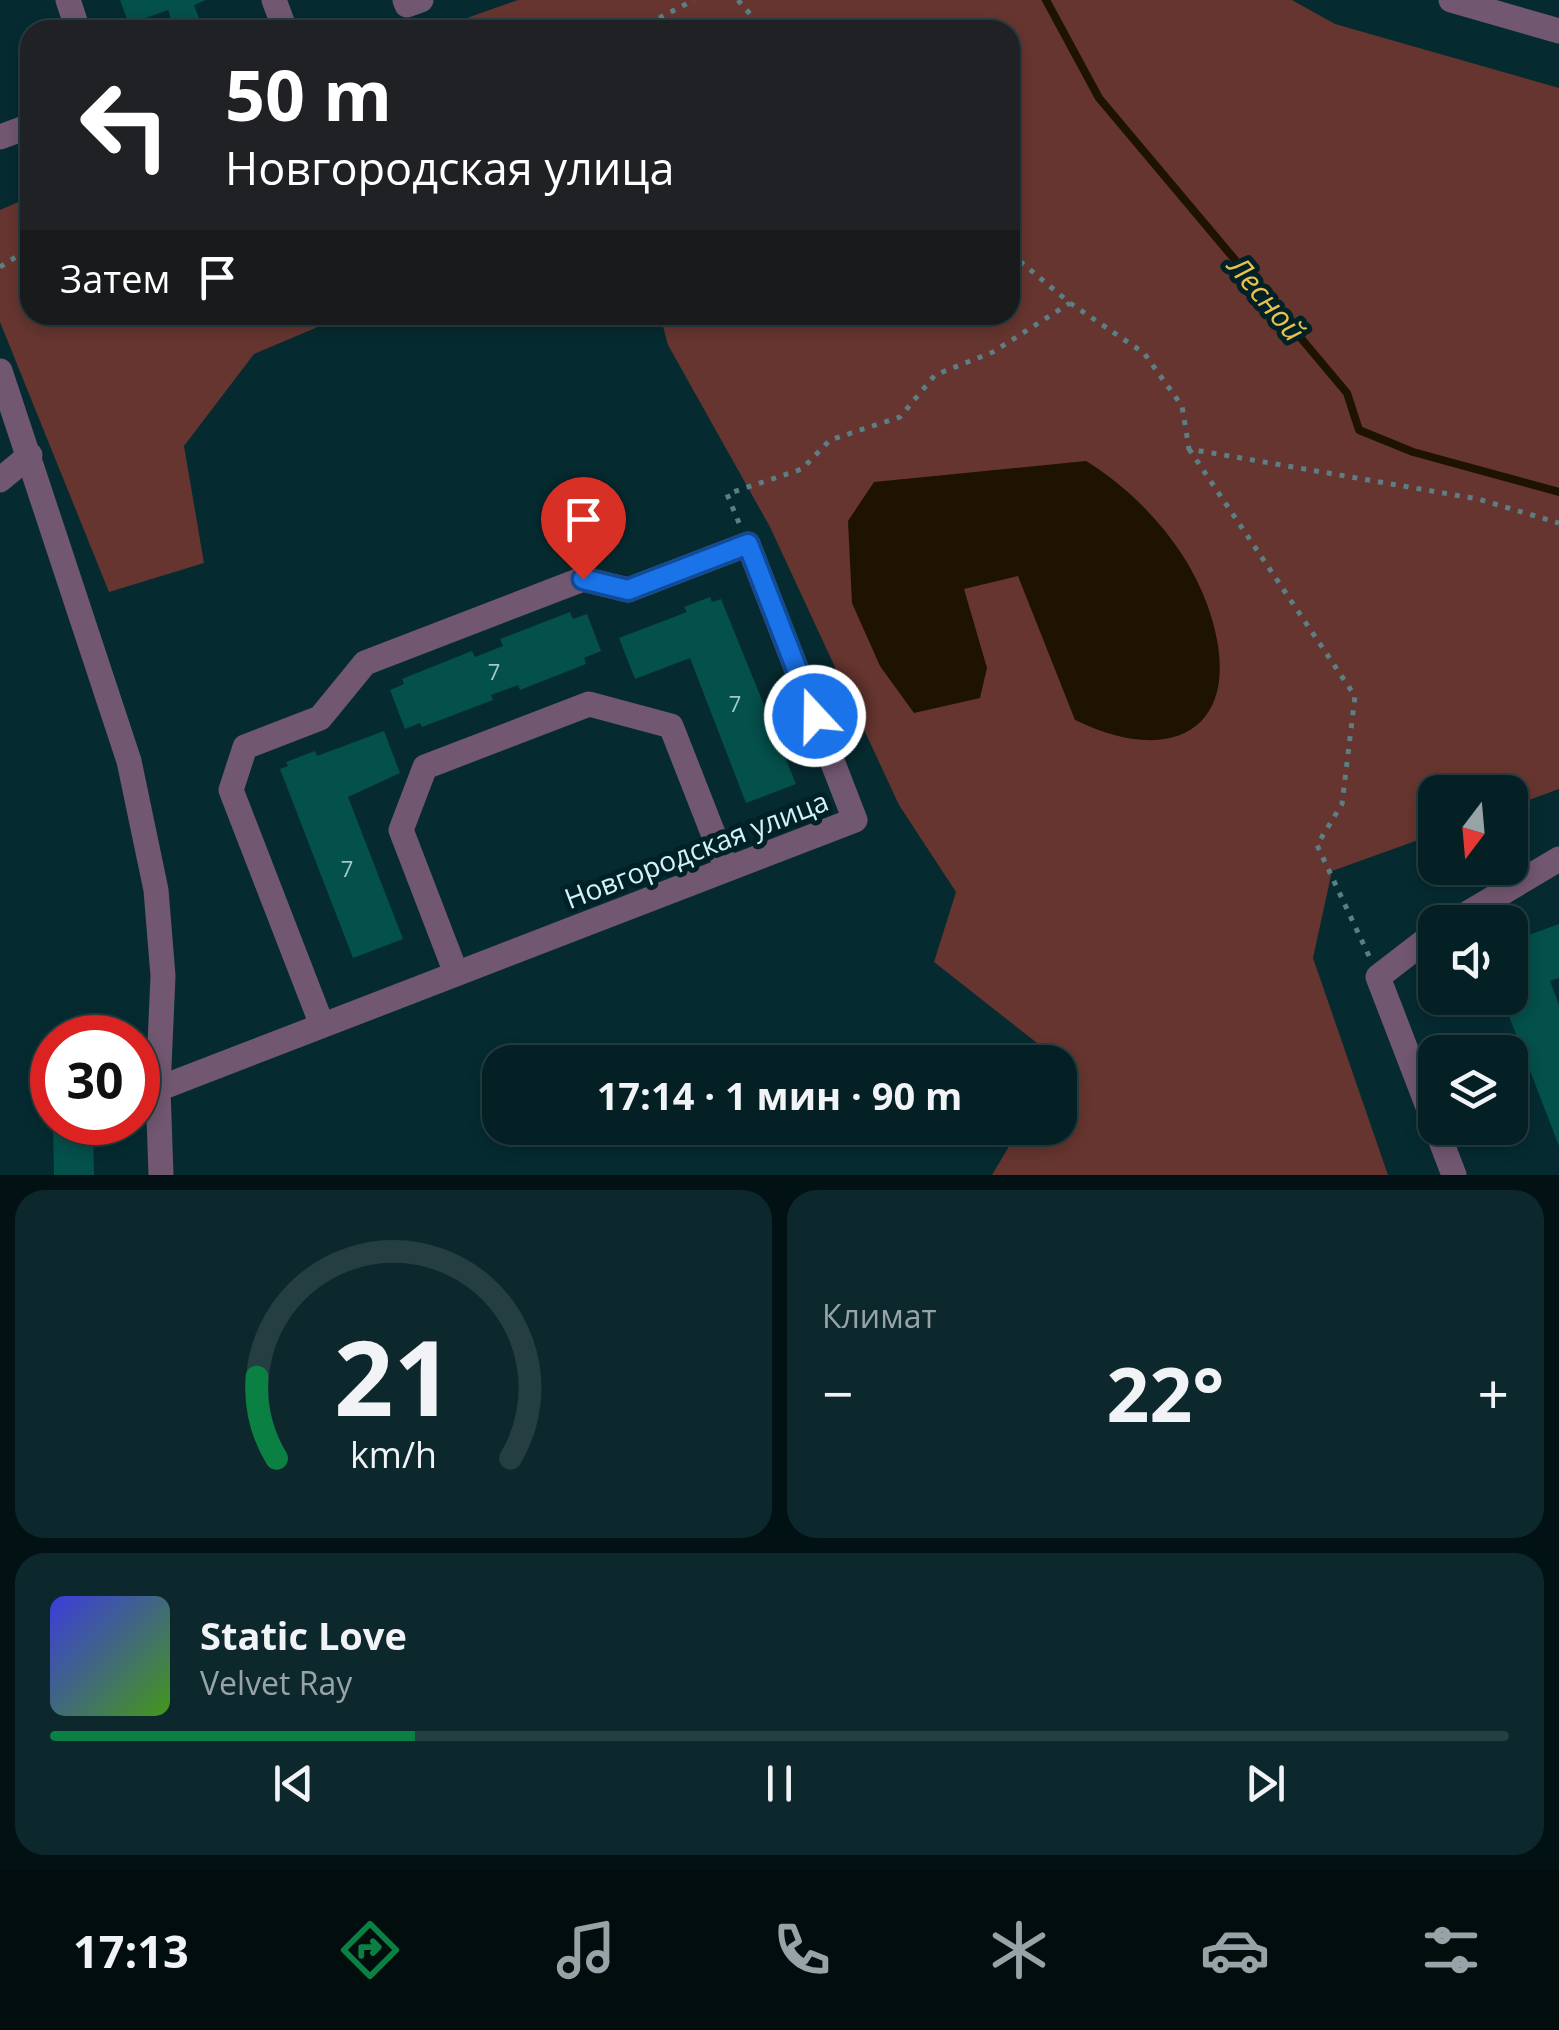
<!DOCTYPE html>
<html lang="ru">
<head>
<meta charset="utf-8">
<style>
  :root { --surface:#042024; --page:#0d282c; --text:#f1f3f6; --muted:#97a3a6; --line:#253e41; --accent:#0b8043 }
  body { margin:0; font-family:"Open Sans",sans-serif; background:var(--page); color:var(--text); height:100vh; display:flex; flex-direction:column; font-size:38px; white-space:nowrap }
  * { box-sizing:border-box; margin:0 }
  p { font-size:32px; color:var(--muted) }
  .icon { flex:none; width:55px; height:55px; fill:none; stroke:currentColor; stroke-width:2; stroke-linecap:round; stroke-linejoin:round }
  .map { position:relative; height:1175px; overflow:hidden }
  .sheet { display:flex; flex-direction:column; gap:15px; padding:15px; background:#021214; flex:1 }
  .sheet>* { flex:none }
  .banner { position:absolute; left:20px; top:20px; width:1000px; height:305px; border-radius:30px; box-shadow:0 5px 15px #0003,0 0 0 2px var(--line); background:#202124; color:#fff; overflow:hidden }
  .needle { width:65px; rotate:196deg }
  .controls { position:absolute; left:1418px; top:775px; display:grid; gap:20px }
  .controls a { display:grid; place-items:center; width:110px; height:110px; border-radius:20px; background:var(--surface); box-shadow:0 5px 15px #0003,0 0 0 2px var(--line); font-size:50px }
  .speed { position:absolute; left:30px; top:1015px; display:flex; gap:20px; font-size:50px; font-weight:700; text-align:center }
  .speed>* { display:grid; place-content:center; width:130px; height:130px; border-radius:50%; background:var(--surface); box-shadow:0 5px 15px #0003,0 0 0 2px var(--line); line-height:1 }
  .speed .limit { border:15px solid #d22; background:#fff; color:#111 }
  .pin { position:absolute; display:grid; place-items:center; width:85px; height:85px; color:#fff; margin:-102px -42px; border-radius:50% 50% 50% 0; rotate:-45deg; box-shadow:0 0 10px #0007 }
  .pin .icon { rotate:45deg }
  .me { position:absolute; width:110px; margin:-55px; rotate:339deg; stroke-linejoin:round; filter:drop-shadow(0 0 8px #0008) }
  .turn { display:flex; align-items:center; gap:35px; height:210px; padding:0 40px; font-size:45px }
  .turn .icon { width:130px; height:130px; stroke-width:2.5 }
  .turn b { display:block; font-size:70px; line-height:85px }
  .then { display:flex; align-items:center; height:95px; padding:0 40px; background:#0003; gap:20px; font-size:38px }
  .big { font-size:75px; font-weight:700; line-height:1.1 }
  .sheet .card { flex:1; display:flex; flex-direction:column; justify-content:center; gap:15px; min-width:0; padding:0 35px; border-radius:30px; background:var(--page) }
  .sheet .dial { align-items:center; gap:0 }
  .dial svg { height:260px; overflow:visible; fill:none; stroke:var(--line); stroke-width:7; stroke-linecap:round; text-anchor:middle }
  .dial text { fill:var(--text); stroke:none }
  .song { display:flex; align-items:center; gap:30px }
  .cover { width:120px; height:120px; border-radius:15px; background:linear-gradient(135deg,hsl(240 70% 55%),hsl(100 70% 35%)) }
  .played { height:10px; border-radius:5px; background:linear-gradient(90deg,var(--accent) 25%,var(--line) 25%) }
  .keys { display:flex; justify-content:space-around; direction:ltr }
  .heat { display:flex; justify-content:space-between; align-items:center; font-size:55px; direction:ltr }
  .sheet .tiles { flex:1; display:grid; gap:15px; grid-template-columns:1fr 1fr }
  .card:last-child { grid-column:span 2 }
  .trip { position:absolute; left:482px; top:1045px; width:595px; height:100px; border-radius:30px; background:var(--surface); box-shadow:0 5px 15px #0003,0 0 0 2px var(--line); font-weight:700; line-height:100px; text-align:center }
  .tab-bar { display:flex; height:160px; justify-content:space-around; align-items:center; background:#020d0e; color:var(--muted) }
  .tab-bar .icon { width:70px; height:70px }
  .tab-bar .selected { color:var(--accent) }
  .tab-bar b { font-size:45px; color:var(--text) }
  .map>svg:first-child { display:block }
  .green { fill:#66352f }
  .water { fill:#1d1300 }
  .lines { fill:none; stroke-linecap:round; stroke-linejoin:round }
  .stream { stroke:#1d1300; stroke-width:8 }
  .building { fill:#04504b }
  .path { stroke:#5b7f84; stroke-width:5; stroke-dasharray:5 8; stroke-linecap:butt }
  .minor { stroke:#715770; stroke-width:25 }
  .route-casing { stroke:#114b97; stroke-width:25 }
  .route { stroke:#1a73e8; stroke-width:18 }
  .labels { text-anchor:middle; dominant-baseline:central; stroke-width:10; stroke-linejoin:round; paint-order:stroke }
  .number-label { font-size:22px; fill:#9ecacd }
  .street-label { font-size:28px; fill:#d2f2f8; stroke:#002126 }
  .water-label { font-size:30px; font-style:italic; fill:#ecc04c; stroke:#002126 }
</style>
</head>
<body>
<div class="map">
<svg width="1559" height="1175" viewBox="0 0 1559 1175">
  <rect width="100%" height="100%" fill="#052b30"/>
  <path class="green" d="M518,0H1292L1335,24L1559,88V789L1510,807V792H1435V834L1332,871L1313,958L1388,1175H992L1020,1128H1060V1061L934,962L956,892L899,805L770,527L668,345L660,315H1010V30H433Z
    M30,197V315H346L254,354L184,446L204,563L109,592L0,322V210Z"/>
  <path class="water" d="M1086,461C1138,493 1186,546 1207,604C1249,720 1183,772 1075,720L1018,576L964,589L987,668L980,698L914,713L880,666L852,603L848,521L874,482Z"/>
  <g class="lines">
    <path class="stream" d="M1046,0L1099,98L1347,393L1359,430L1413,452L1559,492"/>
  </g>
  <path class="building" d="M120,0H206L194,5L203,29L175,30L168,10L129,24Z
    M710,597L712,602L721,599L796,784L746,803L690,658L635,679L619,638L687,612L684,607Z
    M570,612L573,619L587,614L601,651L584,658L586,664L520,690L518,685L491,695L493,700L422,727L420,723L405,729L390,690L404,684L402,679L472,651L475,657L503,646L500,639Z
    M384,731L400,773L348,797L403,939L353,958L280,769L288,766L286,762L315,751L317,756Z
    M1559,924V978L1550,981L1559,1005V1146L1502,998H1510V942Z
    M93,1124L94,1175H54L53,1125Z"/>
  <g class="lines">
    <path class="path" d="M738,0L764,30
      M636,30L694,0
      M1010,253L1070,303L1144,353L1182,406L1189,449L1478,499L1559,523
      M0,267L30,248
      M1189,449L1355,696L1342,804L1317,845L1369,956
      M739,523L727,494L802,469L830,440L900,417L935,375L993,352L1070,303"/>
    <path class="minor" d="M68,0L78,30
      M274,0L284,27L276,30
      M405,0L407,5L421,0
      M1451,0L1559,31
      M0,137L30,126
      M0,371L129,761L156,890L163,976L158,1089L161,1175
      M0,480L30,455
      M1453,922L1559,859
      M1435,933L1378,977L1435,1125
      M456,973L401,830L425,767L589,704L671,726L727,869
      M158,1089L855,820L748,544L628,590L583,579L365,663L320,718L245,747L231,790L322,1025
      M1436,1128L1454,1175"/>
  </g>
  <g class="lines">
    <defs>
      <path id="route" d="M583,579L628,590L748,544L815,716"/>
    </defs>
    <use href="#route" class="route-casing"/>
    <use href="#route" class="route"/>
  </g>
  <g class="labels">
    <g class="number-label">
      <text x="494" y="671">7</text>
      <text x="735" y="703">7</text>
      <text x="347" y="868">7</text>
    </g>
    <g class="street-label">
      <text transform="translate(696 849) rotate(-21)">Новгородская улица</text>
    </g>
    <g class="water-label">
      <text transform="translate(1267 298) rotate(50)">Лесной</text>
    </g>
  </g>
</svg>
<div class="controls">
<a><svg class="needle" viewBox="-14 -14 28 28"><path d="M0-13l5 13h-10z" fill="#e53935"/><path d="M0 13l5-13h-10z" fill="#97a3a6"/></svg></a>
<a><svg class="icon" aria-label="sound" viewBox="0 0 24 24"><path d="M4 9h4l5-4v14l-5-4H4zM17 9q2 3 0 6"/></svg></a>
<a><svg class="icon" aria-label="layers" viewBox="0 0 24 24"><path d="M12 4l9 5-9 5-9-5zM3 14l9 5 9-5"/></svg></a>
</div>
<div class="speed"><div class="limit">30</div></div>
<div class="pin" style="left:583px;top:579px;background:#d93025"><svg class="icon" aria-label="arrive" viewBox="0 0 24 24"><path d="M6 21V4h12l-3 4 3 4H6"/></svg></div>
<svg class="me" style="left:815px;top:716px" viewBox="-20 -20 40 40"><circle r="17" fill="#1a73e8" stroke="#fff" stroke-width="3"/><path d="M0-11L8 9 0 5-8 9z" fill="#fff"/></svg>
<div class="trip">17:14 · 1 мин · 90 m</div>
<div class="banner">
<div class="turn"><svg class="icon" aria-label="left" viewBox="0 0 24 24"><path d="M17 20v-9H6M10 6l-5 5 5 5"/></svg><div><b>50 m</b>Новгородская улица</div></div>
<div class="then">Затем<svg class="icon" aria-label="arrive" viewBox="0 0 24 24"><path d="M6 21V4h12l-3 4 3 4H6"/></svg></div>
</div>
</div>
<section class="sheet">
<div class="tiles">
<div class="card dial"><svg viewBox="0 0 100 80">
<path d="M14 69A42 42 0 1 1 86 69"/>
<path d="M14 69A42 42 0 0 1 8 44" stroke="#0b8043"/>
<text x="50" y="56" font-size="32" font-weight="700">21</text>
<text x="50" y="72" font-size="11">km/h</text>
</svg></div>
<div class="card"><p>Климат</p>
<div class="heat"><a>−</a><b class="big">22°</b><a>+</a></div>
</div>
<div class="card">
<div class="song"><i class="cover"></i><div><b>Static Love</b><p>Velvet Ray</p></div></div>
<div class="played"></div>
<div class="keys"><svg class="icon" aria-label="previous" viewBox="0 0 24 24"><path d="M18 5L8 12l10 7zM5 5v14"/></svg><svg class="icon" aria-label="pause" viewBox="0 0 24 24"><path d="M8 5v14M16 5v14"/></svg><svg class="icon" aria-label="next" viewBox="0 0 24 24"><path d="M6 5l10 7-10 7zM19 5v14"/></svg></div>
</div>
</div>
</section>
<nav class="tab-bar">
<b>17:13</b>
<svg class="icon selected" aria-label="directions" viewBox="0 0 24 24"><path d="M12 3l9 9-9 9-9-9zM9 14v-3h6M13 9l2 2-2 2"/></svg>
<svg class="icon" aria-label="music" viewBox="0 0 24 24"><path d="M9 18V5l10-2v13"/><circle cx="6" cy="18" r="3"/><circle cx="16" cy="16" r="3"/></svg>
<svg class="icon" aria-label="phone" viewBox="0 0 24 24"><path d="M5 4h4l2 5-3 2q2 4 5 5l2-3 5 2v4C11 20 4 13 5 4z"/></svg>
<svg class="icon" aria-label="climate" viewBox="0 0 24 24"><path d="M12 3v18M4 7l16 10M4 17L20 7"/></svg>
<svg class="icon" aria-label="car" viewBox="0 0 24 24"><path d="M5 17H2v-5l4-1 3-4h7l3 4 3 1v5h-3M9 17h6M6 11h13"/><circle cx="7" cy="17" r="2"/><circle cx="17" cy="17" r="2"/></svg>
<svg class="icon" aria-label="filters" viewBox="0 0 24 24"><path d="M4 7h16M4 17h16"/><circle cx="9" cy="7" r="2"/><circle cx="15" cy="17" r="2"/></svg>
</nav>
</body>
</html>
